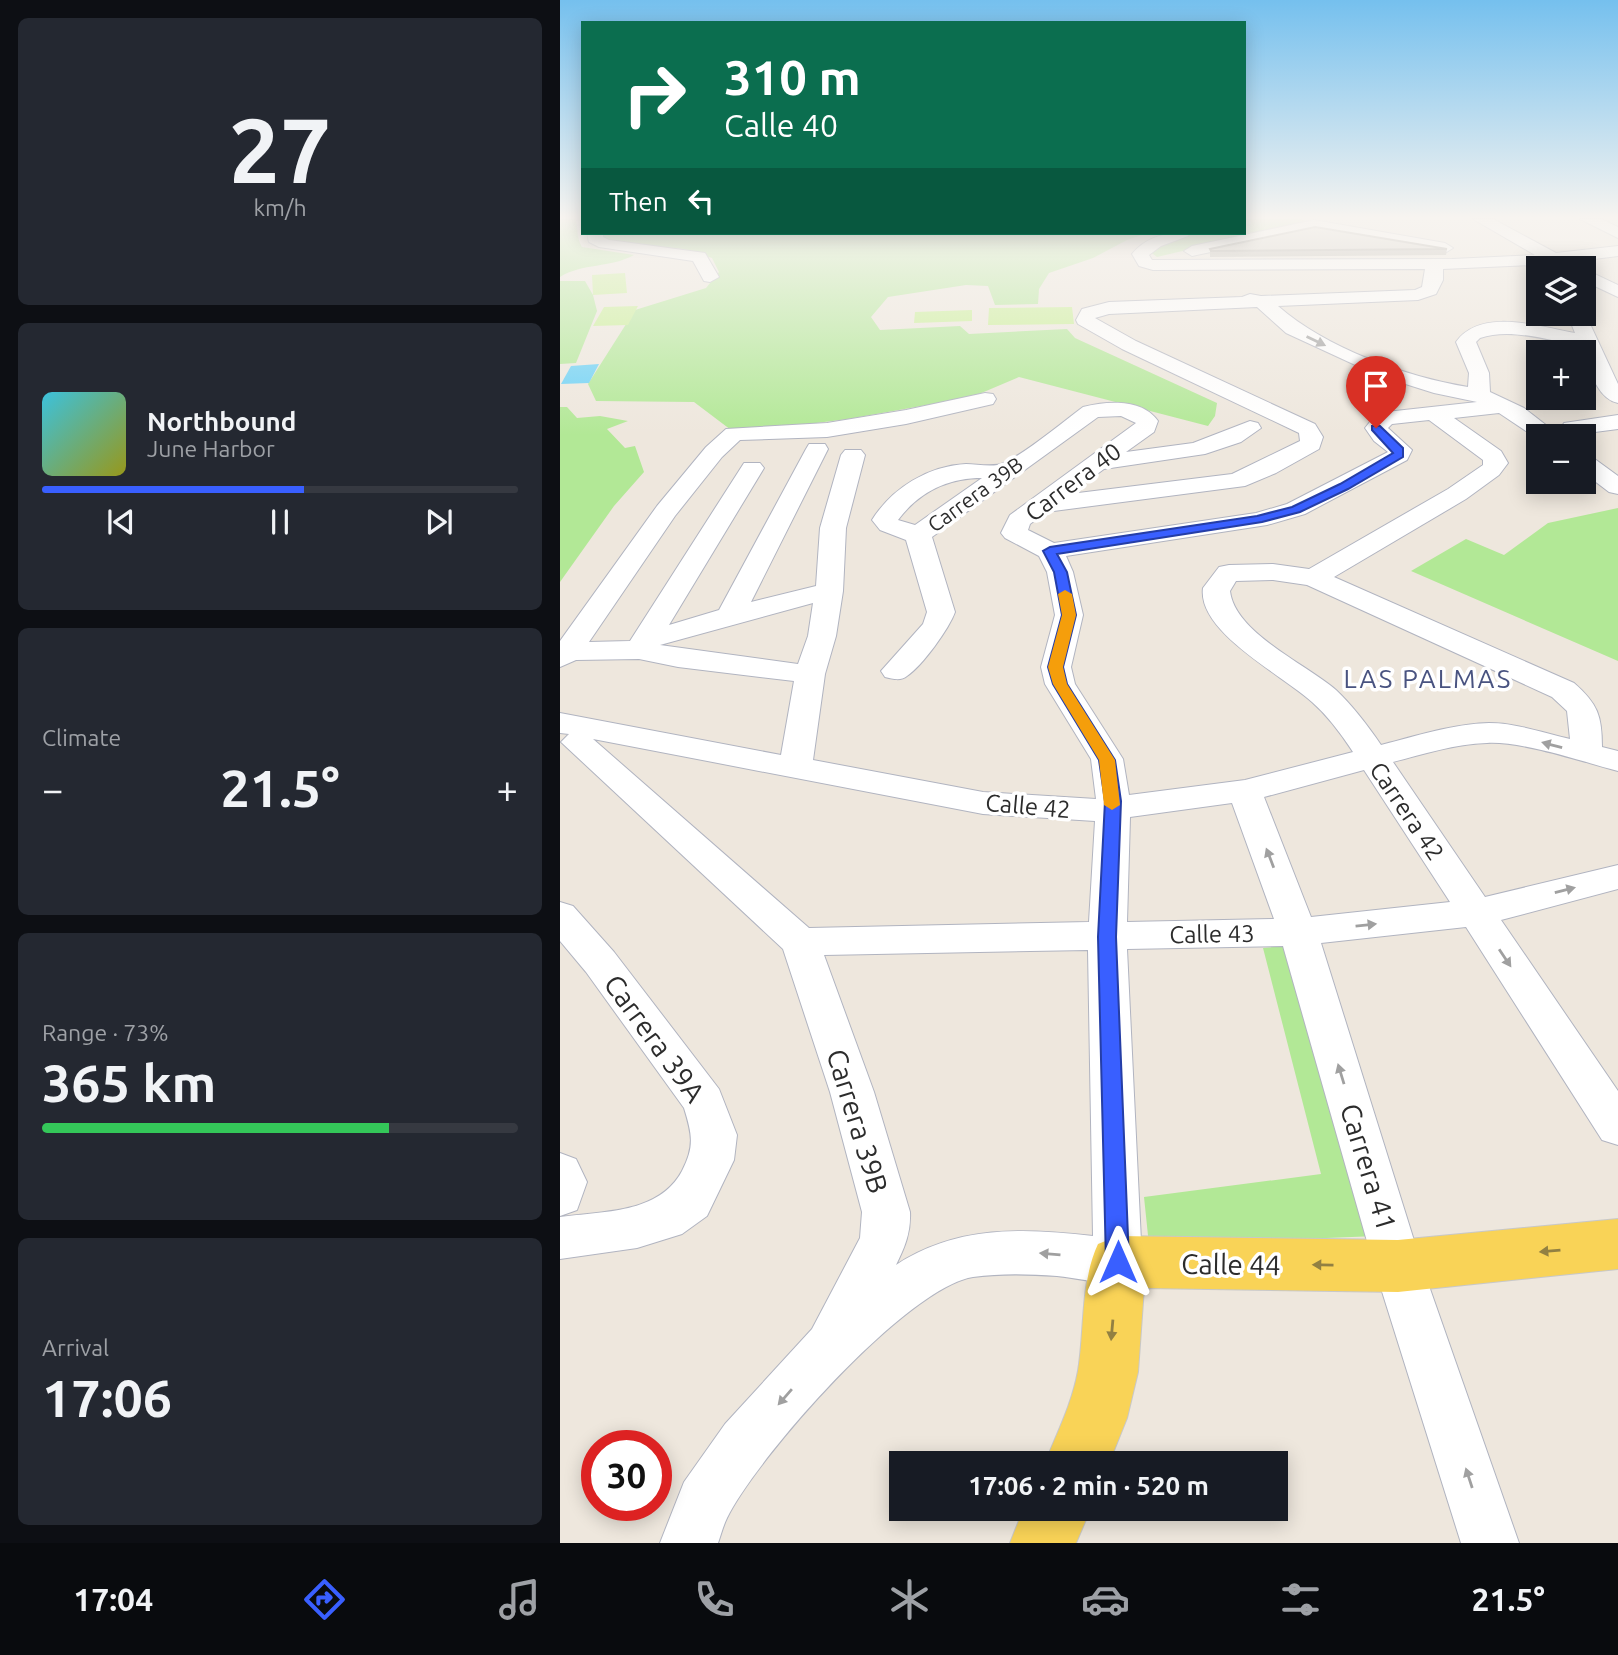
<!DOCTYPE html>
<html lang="en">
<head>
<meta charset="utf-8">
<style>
  :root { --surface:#171b24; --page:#242831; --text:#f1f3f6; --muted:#9ea1a6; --line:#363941; --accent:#395fff }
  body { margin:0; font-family:Ubuntu,sans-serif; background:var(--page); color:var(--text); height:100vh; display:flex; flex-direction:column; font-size:26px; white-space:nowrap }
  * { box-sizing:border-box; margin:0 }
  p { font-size:23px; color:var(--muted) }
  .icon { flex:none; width:38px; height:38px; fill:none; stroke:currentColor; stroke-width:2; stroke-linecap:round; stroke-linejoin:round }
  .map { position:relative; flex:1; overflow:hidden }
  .details { display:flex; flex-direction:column; gap:18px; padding:18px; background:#0d0f14; width:560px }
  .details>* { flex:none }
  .banner { position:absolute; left:21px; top:21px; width:665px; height:214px; border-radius:0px; box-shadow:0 4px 18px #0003; background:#0b6e4f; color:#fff; overflow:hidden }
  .buttons { position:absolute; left:966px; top:256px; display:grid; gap:14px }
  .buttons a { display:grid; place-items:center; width:70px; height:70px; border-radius:0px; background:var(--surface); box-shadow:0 4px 18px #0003; font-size:35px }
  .speed { position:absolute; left:21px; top:1430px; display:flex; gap:14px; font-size:35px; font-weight:700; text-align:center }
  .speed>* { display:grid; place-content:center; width:91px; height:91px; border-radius:50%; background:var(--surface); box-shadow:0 4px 18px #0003; line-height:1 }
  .speed .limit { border:10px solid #d22; background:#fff; color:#111 }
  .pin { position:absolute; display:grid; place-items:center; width:60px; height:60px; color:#fff; margin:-72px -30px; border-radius:50% 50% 50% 0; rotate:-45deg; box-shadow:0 0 7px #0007 }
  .pin .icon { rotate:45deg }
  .me { position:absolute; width:77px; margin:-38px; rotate:0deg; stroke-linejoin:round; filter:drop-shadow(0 0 5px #0008) }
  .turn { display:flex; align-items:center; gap:24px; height:147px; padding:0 28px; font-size:32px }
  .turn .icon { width:91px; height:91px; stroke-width:2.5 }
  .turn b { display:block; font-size:49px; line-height:60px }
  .then { display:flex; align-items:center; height:66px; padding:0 28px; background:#0003; gap:14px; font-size:26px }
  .big { font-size:52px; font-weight:700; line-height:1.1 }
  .details .card { flex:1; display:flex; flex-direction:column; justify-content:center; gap:10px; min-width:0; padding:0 24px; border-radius:10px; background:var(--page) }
  .details .dial { align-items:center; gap:0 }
  .dial b { font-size:91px; line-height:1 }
  .song { display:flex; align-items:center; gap:21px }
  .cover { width:84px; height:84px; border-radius:10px; background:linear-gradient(135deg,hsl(190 70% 55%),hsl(60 70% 35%)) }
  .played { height:7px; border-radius:4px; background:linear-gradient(90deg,var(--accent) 55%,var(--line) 55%) }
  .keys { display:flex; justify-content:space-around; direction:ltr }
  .heat { display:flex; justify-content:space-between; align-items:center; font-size:38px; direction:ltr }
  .charge { height:10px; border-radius:5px; background:linear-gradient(90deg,#34c759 73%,var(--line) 0) }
  .trip { position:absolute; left:329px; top:1451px; width:399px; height:70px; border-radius:0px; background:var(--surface); box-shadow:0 4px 18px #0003; font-weight:700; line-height:70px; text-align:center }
  .tab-bar { display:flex; height:112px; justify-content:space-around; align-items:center; background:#090b0e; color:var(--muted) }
  .tab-bar .icon { width:49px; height:49px }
  .tab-bar .current { color:var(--accent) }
  .tab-bar b { font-size:32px; color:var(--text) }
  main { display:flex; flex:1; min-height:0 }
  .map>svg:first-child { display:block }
  .green { fill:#b2e896 }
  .pitch { fill:#c8f092 }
  .water { fill:#6ad1f6 }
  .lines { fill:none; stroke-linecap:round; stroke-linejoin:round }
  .minor-casing { stroke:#b1b4c0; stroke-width:2 }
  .major-casing { stroke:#c8c8c8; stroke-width:2 }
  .minor { fill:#fff; fill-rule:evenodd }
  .major { fill:#f9d357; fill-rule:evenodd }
  .wall { fill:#ada9a2 }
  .building { fill:#c9c5bc; stroke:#8d8a84; stroke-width:2 }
  .oneway { fill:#a0a0a0 }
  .oneway2 { fill:#928042 }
  .route { fill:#395fff; stroke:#253ea6; stroke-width:2 }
  .slow { fill:#f59e0b }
  .labels { text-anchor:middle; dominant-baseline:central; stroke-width:7; stroke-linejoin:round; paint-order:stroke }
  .far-street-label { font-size:21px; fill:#2c2c2c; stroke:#fff }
  .street-label { font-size:24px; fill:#2c2c2c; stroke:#fff }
  .neighbourhood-label { font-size:26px; letter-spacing:2px; fill:#495380; stroke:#fff }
  .near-street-label { font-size:28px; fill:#2c2c2c; stroke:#fff }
</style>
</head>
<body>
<main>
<section class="details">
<div class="card dial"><b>27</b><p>km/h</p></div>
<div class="card">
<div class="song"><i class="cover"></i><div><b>Northbound</b><p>June Harbor</p></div></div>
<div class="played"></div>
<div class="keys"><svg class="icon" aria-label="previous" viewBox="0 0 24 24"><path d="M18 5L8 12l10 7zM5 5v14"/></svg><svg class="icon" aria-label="pause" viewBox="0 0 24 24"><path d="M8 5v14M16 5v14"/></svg><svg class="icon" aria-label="next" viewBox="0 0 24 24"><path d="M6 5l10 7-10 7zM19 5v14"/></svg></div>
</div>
<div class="card"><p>Climate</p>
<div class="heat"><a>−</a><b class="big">21.5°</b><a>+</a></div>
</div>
<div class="card"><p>Range · 73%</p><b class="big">365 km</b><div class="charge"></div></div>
<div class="card"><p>Arrival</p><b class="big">17:06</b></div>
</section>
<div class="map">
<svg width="1058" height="1543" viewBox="0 0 1058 1543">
  <rect width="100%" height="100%" fill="#eee7dd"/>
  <path class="green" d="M0,219H15C19,229 16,238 22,247L74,255C51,268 22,263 0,277Z
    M684,219H741L755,223L716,229L597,257L589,251L633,233H684Z
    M43,233H588L567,240L533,258L489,273L479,289L478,304L435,305L428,286L406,285L328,297L311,317L320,330L400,326L409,334L507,329L515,338L657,403L655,416L648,426L459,377L412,397L288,419L175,433L134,402L36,401L28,384L75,310L146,288L159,272L152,258L124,249L46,241Z
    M0,281H25L33,295L37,311L16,363L0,364Z
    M0,407H7L17,418L40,416L68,421L47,429L65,448L75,446L84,472L54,506L0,582Z
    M1058,508V661L851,571L906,539L944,555L988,523Z
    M725,946L817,1236L589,1245L584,1197L761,1174L703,948Z"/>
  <path class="pitch" d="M65,273L67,293L33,295L32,275Z
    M78,306L68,325L33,326L44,307Z
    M512,307L514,324L428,325L429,308Z
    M412,310V321L354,323L355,312Z"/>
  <path class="water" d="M39,364L29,383L1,384L11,366Z"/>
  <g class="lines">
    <defs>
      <path id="minor" d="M913,219H933L996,253L1058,246V256L995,264L883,269V280L876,294L858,300L718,306C766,348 846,377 908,387L909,373L896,342C921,307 980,327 1015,333L1007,313H1024V311L1058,384V403C1035,398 1029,365 1021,346C989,341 951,327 920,338L916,342L929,373L930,392L964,408L1000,436H978V439L939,413L894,418L941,451L948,463L939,475L906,499L774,577L1014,683C1038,704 1042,716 1042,747L1058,751V771C1023,762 963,741 927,743C895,744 864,754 833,762L925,897L1058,865V889L941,920L1058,1091V1145L1042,1140L906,927L761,943L862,1266L959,1543H901L814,1266L723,946L567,949L582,1262L575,1278C550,1287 524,1279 497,1276C469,1274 441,1273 413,1277C346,1288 197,1457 167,1518C163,1526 161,1535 158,1543H100L124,1482L165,1424L252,1329L300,1238L302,1212L270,1092L223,949L1,742L9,734L0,733V713L221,755L234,681L118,667L79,659L16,660L0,667V641L97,506L146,447L166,429L267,423L346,410L425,393L433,394L436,399L433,404L346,424L267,437L180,440L162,457L115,516L29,642L70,641L184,463H200L204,468L109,625L159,610L246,449L249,444H265L268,449L191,602L256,586L260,528L281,455L285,450H301L305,455L286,528L283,591L276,636L265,674L253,760L423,792L536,799L531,759L485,684L481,667L495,615L487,572L479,556L445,538L441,533L450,515L576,423L561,416L538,417L372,537L395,612C389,629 362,666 347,676C341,681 333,679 325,677L321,671L363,624L367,612L346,540L320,530L312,520C332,488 368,466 406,464C417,464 434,468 444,463C469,451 500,424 523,407C547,401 582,398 598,421L594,432L566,452L633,443L690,421L698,423L701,428L681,442L645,454L544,469L510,494L672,474L740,441L739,433L562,349L518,324L516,320L522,309L549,302L682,297L690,294L701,296L855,290L862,287L865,269L593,270L579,266L572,254C587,236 608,232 630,233L628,236L601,246L589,255L592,260L892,259L975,255ZM697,307L726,333L817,375L874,393L917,402L817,413L805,428L814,441L828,452L727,504L696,513L494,543L468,530L470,524L486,512L685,486L716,473L759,449L763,437L755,424L576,341L535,318L549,314ZM869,420L923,460V465L888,489L749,569L713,564L669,565L659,567L643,588C637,632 724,676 752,702C768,716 782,735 793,752L685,780L569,795L563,759L515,684L511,667L523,615L513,572L506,556L707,525L745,514L847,460L852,450L828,428L832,424ZM422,478L355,525L338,520C359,492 388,478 422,478ZM713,580L747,585L992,697L1007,711L1010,739C984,733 956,723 929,723C893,724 856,736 821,745C808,726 793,706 776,690C746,664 675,633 670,591L676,581ZM253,603L248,636L238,664L100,645ZM33,739L423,814L535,821L529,922L249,928ZM804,770L890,902L751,917L704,797ZM672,803L714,919L567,922L570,817ZM528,950L533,1236C464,1228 397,1225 336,1265C345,1247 351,1232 350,1212L314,1092L264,955Z
        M1020,219H1041L1058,227V238Z
        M754,220L885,243L893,248L885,253L754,230L632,256L624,251L632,246Z
        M27,233H43V237L49,240L145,253L159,277L150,282L144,281L133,261L39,247L29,242Z
        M1024,269L1058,285V297L1024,281Z
        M1058,415V429L1012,435L1004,433L1001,428L1004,423Z
        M1024,455L1032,457L1058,476V494L1049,492L1024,473Z
        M0,902L13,906L54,952L159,1089L177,1135L174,1160L147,1216L122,1234L77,1248L0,1259V1217C43,1211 99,1214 122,1171C135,1146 132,1134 124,1108L26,972L0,941Z
        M0,1153L16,1159L27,1182L17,1210L0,1216Z"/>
      <path id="major" d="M1058,1219V1269L838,1292L584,1288L578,1372L567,1418L549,1463H485C497,1433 512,1404 518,1371C525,1329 520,1283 538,1244L558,1236L838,1240Z
        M464,1508H531L516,1543H450Z"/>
    </defs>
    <use href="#minor" class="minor-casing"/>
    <use href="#major" class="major-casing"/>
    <use href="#minor" class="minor"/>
    <use href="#major" class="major"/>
  </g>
  <path class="wall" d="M650,249H887L886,255L650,257Z"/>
  <path class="building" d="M755,227L887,249L651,251L650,249Z"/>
  <defs><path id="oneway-solid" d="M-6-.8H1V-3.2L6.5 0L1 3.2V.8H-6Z" transform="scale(1.75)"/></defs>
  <g class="oneway">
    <use href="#oneway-solid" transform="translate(756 341) rotate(26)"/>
    <use href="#oneway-solid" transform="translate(992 745) rotate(-165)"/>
    <use href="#oneway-solid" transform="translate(710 858) rotate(-111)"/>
    <use href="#oneway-solid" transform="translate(1005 890) rotate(-14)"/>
    <use href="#oneway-solid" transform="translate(806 925) rotate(-6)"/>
    <use href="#oneway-solid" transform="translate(945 958) rotate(56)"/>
    <use href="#oneway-solid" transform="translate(781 1074) rotate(-107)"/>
    <use href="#oneway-solid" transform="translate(490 1254) rotate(-175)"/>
    <use href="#oneway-solid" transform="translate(225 1397) rotate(131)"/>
    <use href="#oneway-solid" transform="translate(909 1478) rotate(-108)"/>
  </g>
  <g class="oneway2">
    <use href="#oneway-solid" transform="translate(990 1251) rotate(175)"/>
    <use href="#oneway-solid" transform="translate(763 1265) rotate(-179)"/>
    <use href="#oneway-solid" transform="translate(552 1330) rotate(95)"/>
  </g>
  <linearGradient id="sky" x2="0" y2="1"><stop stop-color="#75c0ee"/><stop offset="0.5" stop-color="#f7f4f0"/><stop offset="1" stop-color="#f7f4f0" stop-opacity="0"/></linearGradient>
  <rect width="1058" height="435" fill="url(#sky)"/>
  <path class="route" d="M812,426H820L843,448V457L788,489L740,512L702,522L497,554L507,572L516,615L503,667L507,684L555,760L561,801L556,937L569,1262L566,1270L558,1273L549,1270L546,1262L538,937L545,801L539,760L493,684L488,667L502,615L494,572L483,551L490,547L697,516L732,507L780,484L833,453L812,430Z"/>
  <path class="slow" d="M505,590L512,594L516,615L503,667L507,684L555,760L560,805L552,810L544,805L539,760L493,684L488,667L502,615L498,594Z"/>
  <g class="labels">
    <g class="far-street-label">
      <text transform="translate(415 494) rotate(-36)">Carrera 39B</text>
    </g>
    <g class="street-label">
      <text transform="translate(513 482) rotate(-37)">Carrera 40</text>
      <text transform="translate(468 806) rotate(5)">Calle 42</text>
      <text transform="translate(847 811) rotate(56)">Carrera 42</text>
      <text transform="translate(652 934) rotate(-1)">Calle 43</text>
    </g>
    <g class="neighbourhood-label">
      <text x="868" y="678">LAS PALMAS</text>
    </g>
    <g class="near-street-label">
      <text transform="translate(95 1038) rotate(54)">Carrera 39A</text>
      <text transform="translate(298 1121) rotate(73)">Carrera 39B</text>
      <text transform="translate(809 1167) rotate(73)">Carrera 41</text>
      <text transform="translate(671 1264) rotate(1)">Calle 44</text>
    </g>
  </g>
</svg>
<div class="buttons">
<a><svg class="icon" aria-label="layers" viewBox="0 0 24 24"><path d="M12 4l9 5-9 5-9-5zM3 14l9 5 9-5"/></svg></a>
<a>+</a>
<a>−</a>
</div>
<div class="speed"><div class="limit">30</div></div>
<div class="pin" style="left:816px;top:428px;background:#d93025"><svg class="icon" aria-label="arrive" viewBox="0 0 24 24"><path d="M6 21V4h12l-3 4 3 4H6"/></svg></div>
<svg class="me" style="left:558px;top:1262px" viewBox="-20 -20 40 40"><path d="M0-17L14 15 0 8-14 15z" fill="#395fff" stroke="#fff" stroke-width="4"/></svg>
<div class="trip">17:06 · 2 min · 520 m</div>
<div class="banner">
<div class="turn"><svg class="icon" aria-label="right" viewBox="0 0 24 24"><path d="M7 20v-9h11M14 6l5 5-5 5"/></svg><div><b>310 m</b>Calle 40</div></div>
<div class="then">Then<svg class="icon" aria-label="left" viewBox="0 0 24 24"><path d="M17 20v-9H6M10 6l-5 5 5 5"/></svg></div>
</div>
</div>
</main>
<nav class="tab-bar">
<b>17:04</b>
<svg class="icon current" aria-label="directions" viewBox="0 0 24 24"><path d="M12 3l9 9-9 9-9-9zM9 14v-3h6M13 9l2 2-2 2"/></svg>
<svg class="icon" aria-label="music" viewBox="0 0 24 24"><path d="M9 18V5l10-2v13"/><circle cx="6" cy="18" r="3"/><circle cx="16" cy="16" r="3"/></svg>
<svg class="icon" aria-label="phone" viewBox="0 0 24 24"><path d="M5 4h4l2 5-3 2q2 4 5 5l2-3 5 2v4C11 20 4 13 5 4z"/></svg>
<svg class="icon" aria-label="climate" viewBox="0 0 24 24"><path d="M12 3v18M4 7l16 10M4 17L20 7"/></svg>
<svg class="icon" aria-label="car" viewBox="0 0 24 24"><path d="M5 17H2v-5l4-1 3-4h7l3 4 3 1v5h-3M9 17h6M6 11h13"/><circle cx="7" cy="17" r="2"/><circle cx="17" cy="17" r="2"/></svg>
<svg class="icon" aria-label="filters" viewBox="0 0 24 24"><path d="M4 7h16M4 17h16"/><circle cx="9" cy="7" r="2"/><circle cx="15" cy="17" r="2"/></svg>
<b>21.5°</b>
</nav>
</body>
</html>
